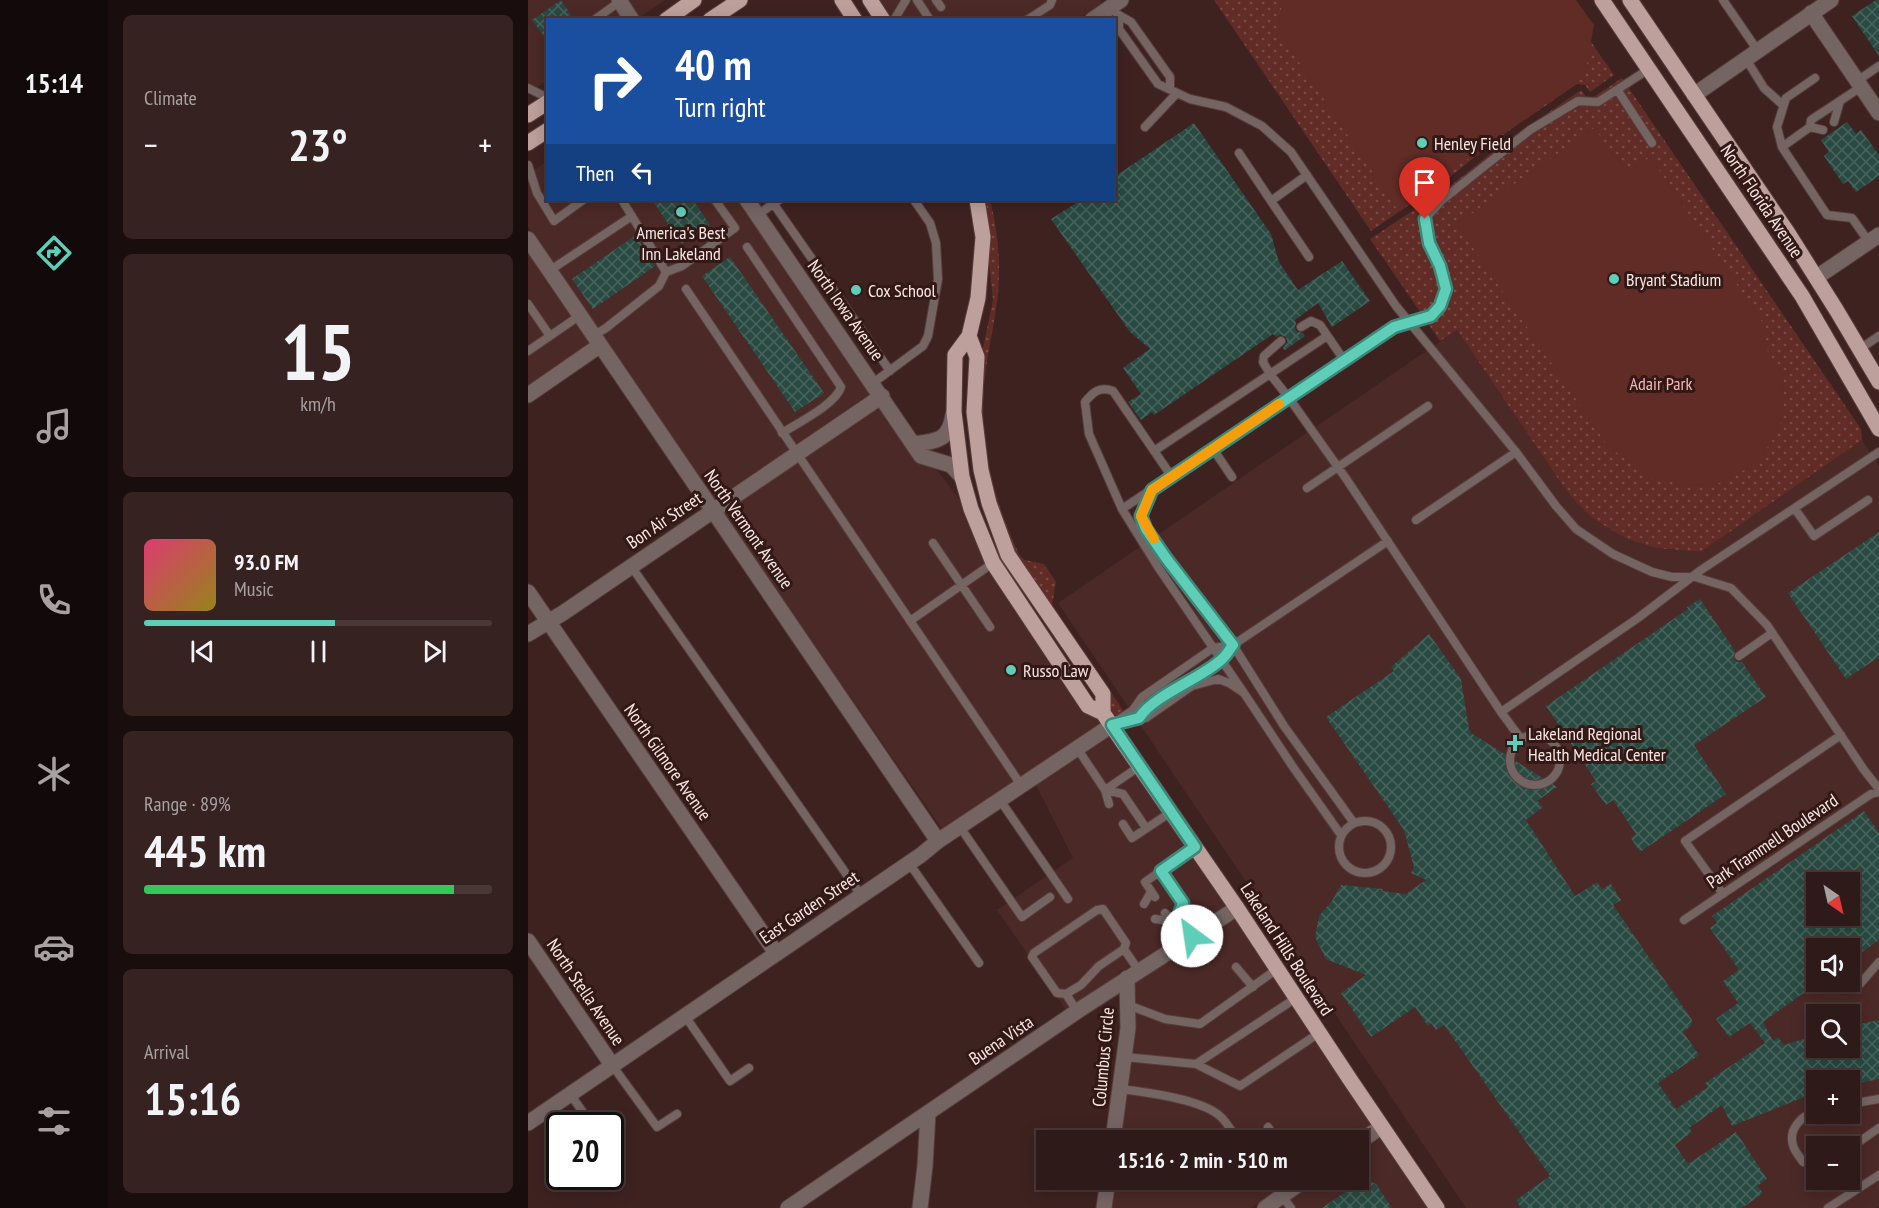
<!DOCTYPE html>
<html lang="en">
<head>
<meta charset="utf-8">
<style>
  :root { --surface:#2e1a18; --page:#362321; --text:#f1f3f6; --muted:#a7a1a2; --line:#493837; --accent:#5eceb8 }
  body { margin:0; font-family:"PT Sans Narrow",sans-serif; background:var(--page); color:var(--text); height:100vh; display:flex; flex-direction:column; font-size:22px; white-space:nowrap }
  * { box-sizing:border-box; margin:0 }
  p { font-size:20px; color:var(--muted) }
  .icon { flex:none; width:33px; height:33px; fill:none; stroke:currentColor; stroke-width:2; stroke-linecap:round; stroke-linejoin:round }
  .map { position:relative; flex:1; overflow:hidden }
  .side { display:flex; flex-direction:column; gap:15px; padding:15px; background:#190e0d; width:420px }
  .side>* { flex:none }
  .guide { position:absolute; left:18px; top:18px; width:570px; height:183px; border-radius:0px; box-shadow:0 3px 15px #0003,0 0 0 2px var(--line); background:#1a4fa0; color:#fff; overflow:hidden }
  .needle { width:39px; rotate:146deg }
  .buttons { position:absolute; left:1278px; top:872px; display:grid; gap:12px }
  .buttons a { display:grid; place-items:center; width:54px; height:54px; border-radius:0px; background:var(--surface); box-shadow:0 3px 15px #0003,0 0 0 2px var(--line); font-size:30px }
  .speed { position:absolute; left:18px; top:1112px; display:flex; gap:12px; font-size:30px; font-weight:700; text-align:center }
  .speed>* { display:grid; place-content:center; width:78px; height:78px; border-radius:50%; background:var(--surface); box-shadow:0 3px 15px #0003,0 0 0 2px var(--line); line-height:1 }
  .speed .limit { border:3px solid #111; border-radius:9px; background:#fff; color:#111 }
  .pin { position:absolute; display:grid; place-items:center; width:51px; height:51px; color:#fff; margin:-62px -26px; border-radius:50% 50% 50% 0; rotate:-45deg; box-shadow:0 0 6px #0007 }
  .pin .icon { rotate:45deg }
  .me { position:absolute; width:66px; margin:-33px; rotate:329deg; stroke-linejoin:round; filter:drop-shadow(0 0 4px #0008) }
  .turn { display:flex; align-items:center; gap:21px; height:126px; padding:0 30px; font-size:27px }
  .turn .icon { width:78px; height:78px; stroke-width:2.5 }
  .turn b { display:block; font-size:42px; line-height:51px }
  .then { display:flex; align-items:center; height:57px; padding:0 30px; background:#0003; gap:12px; font-size:22px }
  .big { font-size:45px; font-weight:600; line-height:1.1 }
  .side .card { flex:1; display:flex; flex-direction:column; justify-content:center; gap:9px; min-width:0; padding:0 21px; border-radius:9px; background:var(--page) }
  .side .dial { align-items:center; gap:0 }
  .dial b { font-size:78px; line-height:1 }
  .song { display:flex; align-items:center; gap:18px }
  .cover { width:72px; height:72px; border-radius:9px; background:linear-gradient(135deg,hsl(340 70% 55%),hsl(50 70% 35%)) }
  .played { height:6px; border-radius:3px; background:linear-gradient(90deg,var(--accent) 55%,var(--line) 55%) }
  .keys { display:flex; justify-content:space-around; direction:ltr }
  .heat { display:flex; justify-content:space-between; align-items:center; font-size:33px; direction:ltr }
  .charge { height:9px; border-radius:4px; background:linear-gradient(90deg,#34c759 89%,var(--line) 0) }
  .trip { position:absolute; left:508px; top:1130px; width:333px; height:60px; border-radius:0px; background:var(--surface); box-shadow:0 3px 15px #0003,0 0 0 2px var(--line); font-weight:600; line-height:60px; text-align:center }
  main { display:flex; flex:1; min-height:0 }
  .dock { display:flex; flex-direction:column; width:108px; justify-content:space-around; align-items:center; background:#120a0a; color:var(--muted) }
  .dock .icon { width:42px; height:42px }
  .dock .active { color:var(--accent) }
  .dock b { font-size:27px; color:var(--text) }
  .map>svg:first-child { display:block }
  .built { fill:#4b2926; fill-rule:evenodd }
  .green { fill:url(#green-dots) }
  .pitch { fill:#612b26 }
  .building { fill:url(#building-cross-hatch); fill-rule:evenodd }
  .lines { fill:none; stroke-linecap:round; stroke-linejoin:round }
  .service-casing { stroke:#573e3c; stroke-width:10 }
  .minor-casing { stroke:#573e3c; stroke-width:17 }
  .tertiary-casing { stroke:#573e3c; stroke-width:17 }
  .primary-casing { stroke:#573e3c; stroke-width:17 }
  .service { stroke:#746563; stroke-width:8 }
  .minor { stroke:#746563; stroke-width:15 }
  .tertiary { stroke:#746563; stroke-width:15 }
  .primary { stroke:#bd9f9b; stroke-width:15 }
  .route-casing { stroke:#3d8678; stroke-width:15 }
  .route { stroke:#5eceb8; stroke-width:10 }
  .slow { stroke:#f59e0b; stroke-width:10 }
  .poi-dot { fill:#5eceb8; stroke:#321916; stroke-width:2 }
  .labels { text-anchor:middle; dominant-baseline:central; stroke-width:6; stroke-linejoin:round; paint-order:stroke }
  .poi-label { font-size:18px; fill:#fae7e5; stroke:#321916; text-anchor:start }
  .street-label { font-size:18px; fill:#fae7e5; stroke:#321916 }
  .park-label { font-size:18px; fill:#fab6af; stroke:#321916 }
</style>
</head>
<body>
<main>
<nav class="dock">
<b>15:14</b>
<svg class="icon active" aria-label="directions" viewBox="0 0 24 24"><path d="M12 3l9 9-9 9-9-9zM9 14v-3h6M13 9l2 2-2 2"/></svg>
<svg class="icon" aria-label="music" viewBox="0 0 24 24"><path d="M9 18V5l10-2v13"/><circle cx="6" cy="18" r="3"/><circle cx="16" cy="16" r="3"/></svg>
<svg class="icon" aria-label="phone" viewBox="0 0 24 24"><path d="M5 4h4l2 5-3 2q2 4 5 5l2-3 5 2v4C11 20 4 13 5 4z"/></svg>
<svg class="icon" aria-label="climate" viewBox="0 0 24 24"><path d="M12 3v18M4 7l16 10M4 17L20 7"/></svg>
<svg class="icon" aria-label="car" viewBox="0 0 24 24"><path d="M5 17H2v-5l4-1 3-4h7l3 4 3 1v5h-3M9 17h6M6 11h13"/><circle cx="7" cy="17" r="2"/><circle cx="17" cy="17" r="2"/></svg>
<svg class="icon" aria-label="filters" viewBox="0 0 24 24"><path d="M4 7h16M4 17h16"/><circle cx="9" cy="7" r="2"/><circle cx="15" cy="17" r="2"/></svg>
</nav>
<section class="side">
<div class="card"><p>Climate</p>
<div class="heat"><a>−</a><b class="big">23°</b><a>+</a></div>
</div>
<div class="card dial"><b>15</b><p>km/h</p></div>
<div class="card">
<div class="song"><i class="cover"></i><div><b>93.0 FM</b><p>Music</p></div></div>
<div class="played"></div>
<div class="keys"><svg class="icon" aria-label="previous" viewBox="0 0 24 24"><path d="M18 5L8 12l10 7zM5 5v14"/></svg><svg class="icon" aria-label="pause" viewBox="0 0 24 24"><path d="M8 5v14M16 5v14"/></svg><svg class="icon" aria-label="next" viewBox="0 0 24 24"><path d="M6 5l10 7-10 7zM19 5v14"/></svg></div>
</div>
<div class="card"><p>Range · 89%</p><b class="big">445 km</b><div class="charge"></div></div>
<div class="card"><p>Arrival</p><b class="big">15:16</b></div>
</section>
<div class="map">
<svg width="1351" height="1208" viewBox="0 0 1351 1208">
  <defs>
    <pattern id="green-dots" width="8" height="8" patternUnits="userSpaceOnUse" patternTransform="scale(1.5)"><rect width="8" height="8" fill="#612b26"/><path d="M2 2h.1M6 6h.1" fill="none" stroke="#794a45" stroke-width="1.8" stroke-linecap="round"/></pattern>
    <pattern id="building-cross-hatch" width="8" height="8" patternUnits="userSpaceOnUse" patternTransform="scale(1.5)"><rect width="8" height="8" fill="#284a42"/><path d="M0 0l8 8M0 8l8-8" fill="none" stroke="#48645d"/></pattern>
  </defs>
  <rect width="100%" height="100%" fill="#3d2220"/>
  <path class="built" d="M0,0H82L95,19L20,20L19,80L0,94Z
    M99,0H137L111,18Z
    M350,0H572L574,3L550,19L363,20Z
    M19,161L20,200H210L343,393L186,500L0,227V175Z
    M0,252L61,343L0,385Z
    M929,330L1033,483L1046,500L1063,517L1083,530L1101,540L1128,548L1173,552L1334,440L1351,466V1206L1348,1208H938L530,603ZM1288,882H1322V915H1288ZM1288,948H1322V981H1288ZM1288,1014H1322V1047H1288ZM1288,1080H1322V1113H1288ZM1288,1146H1322V1179H1288Z
    M352,406L398,456L452,526L466,563L573,723L414,829L195,513Z
    M582,735L699,905L596,970H592L591,974L538,1010L469,910L545,858L508,785Z
    M707,918L843,1124L820,1140H593L608,1030L606,983Z
    M852,1137L901,1208H751L792,1179H831V1152Z
    M588,1179H765L723,1208H584Z"/>
  <path class="green" d="M686,0H1034L1086,75L1062,92L1057,85L1049,84L969,139L922,177L843,231Z
    M1094,78L1333,429L1334,440L1173,552L1128,548L1101,540L1083,530L1063,517L1046,500L1033,483L929,330L912,341L842,239L926,183L973,145L1053,90L1061,100Z
    M456,200H462C471,234 474,274 468,309C465,332 459,355 457,377C450,439 465,500 492,556L497,560L516,564L528,582L524,605L601,719L591,724L479,557L442,410L465,300L461,263L463,236Z"/>
  <path class="pitch" d="M755,0H1048L1066,25L1057,76L869,209L749,29Z
    M1066,128L1100,172L1122,157L1243,335L1234,342L1254,373L1256,394L1252,423L1246,438L1237,451L1229,461L1216,470L1189,484L1162,486L1125,478L1116,474L1079,445L929,224Z"/>
  <path class="building" d="M33,0L43,15L37,20H20V42L4,20Z
    M1348,0H1351V56L1324,16Z
    M1319,122L1328,134L1333,130L1351,155V176L1328,192L1320,181L1315,184L1296,156L1301,152L1293,140Z
    M666,123L743,234L751,262L770,290L814,261L842,301L804,327L790,303L767,320L768,323L767,327L768,331L775,333L777,336L757,350L755,348L759,342L758,337L752,335L748,337L745,334L626,415L624,412L613,420L600,402L613,394L595,368L622,349L602,332L523,219L553,200H586V177Z
    M124,200H165L182,225L154,244Z
    M108,235L127,266L65,309L44,279Z
    M202,257L296,393L267,412L174,276Z
    M1351,532V657L1318,679L1260,593Z
    M1172,599L1207,651L1206,659L1209,662H1214L1238,697L1166,745L1198,794L1112,852L1103,838L1108,834L1085,800L1078,805L1063,784L1068,781L1018,706L1160,609L1159,607Z
    M901,634L933,679L941,729L943,733L1029,787L1009,801L1015,807L998,820L1047,896L1069,882L1074,889L1083,884L1093,900L1085,905L1164,1020L1163,1026L1155,1032L1171,1055L1130,1083L1148,1109L1180,1087L1177,1083L1237,1043L1222,1023L1201,1037L1188,1019L1210,1003L1195,981L1211,970L1182,928L1189,923L1184,916L1336,811L1351,833V940L1322,961V948H1288V984L1235,1022L1245,1041L1250,1037L1256,1045L1288,1035V1047H1322V1026L1351,1020V1079L1322,1085V1080H1288V1082L1276,1086L1279,1096L1204,1126L1194,1105L1161,1128L1164,1132L1147,1145L1160,1164L1208,1132L1239,1179L1229,1186L1235,1193L1214,1208H993L988,1200L1022,1176L916,1025L908,1030L903,1023L900,1026L887,1007L843,1037L813,993L838,975L798,959L787,937L791,916L804,901L813,885L855,889L854,891L878,894L898,880L883,873L886,867L876,830L798,717L866,671L863,667ZM1288,882H1322V915H1288Z
    M839,1180L848,1184L864,1208H794L832,1182Z"/>
  <g class="lines">
    <defs>
      <path id="service" d="M389,0L402,20
        M408,0L413,7
        M1195,0L1230,51
        M589,14L603,22L642,77V89
        M591,16V29L630,84L662,99L698,107L734,126L763,152L868,306L988,452L1028,506L1048,529L1085,554L1124,572L1144,577H1167L1203,588L1239,625L1336,770L1351,789
        M66,20L94,0
        M366,20L378,0
        M499,20L522,5L524,0
        M1218,59L1236,88L1255,105
        M1121,69L1070,102L1050,101L1002,130L914,200L897,219L901,243L912,266L918,289L912,306L903,316L866,327L761,398L819,480L973,712L1110,618L1173,570L1351,452
        M1287,78L1258,98L1249,127L1254,147L1282,127L1283,120L1333,87
        M1329,81L1351,66
        M0,88L20,98
        M1090,91L1124,143
        M1306,122L1312,101
        M617,127L649,93
        M1282,127L1295,130
        M1254,147L1299,215L1324,218L1341,242
        M711,153L743,201L779,175
        M0,165L9,193L26,221L55,200
        M94,200L138,272
        M743,201L781,257
        M245,203L362,371
        M229,215L251,200
        M219,247L313,387C308,404 270,423 254,433
        M21,271L104,216
        M158,289L493,785
        M0,304L22,336L0,351
        M773,327L783,321L792,325L816,360
        M22,336L51,316
        M65,336L78,328L131,286L138,272L154,266L207,228L187,200
        M753,341L736,356L735,362L742,374L799,336
        M1332,349L1351,336
        M345,383L395,346L400,336L410,279L408,243L402,223L386,200
        M685,449L704,477
        M626,451L742,374L761,398L594,509L630,567L716,693
        M779,488L900,406
        M624,490L613,516L618,529L705,645L756,726L826,823
        M594,509L561,434L557,402C565,392 572,386 585,391L644,477
        M1267,509L1286,536L1340,500
        M888,520L988,452
        M405,543L462,627
        M103,566L333,895
        M382,621L465,563
        M1211,656L1244,633
        M973,712L993,739
        M611,718C626,695 672,679 693,660C698,656 701,650 705,645L860,541
        M589,721L605,710L614,697L685,648L705,645
        M584,725L611,718H618L664,686L690,679L701,683L716,693L765,767L813,835
        M982 760a25 25 0 1 1 50 0a25 25 0 1 1-50 0Z
        M549,748L577,790L612,766
        M472,800L540,899
        M581,804L577,790L595,794L618,828
        M811 847a26 26 0 1 1 52 0a26 26 0 1 1-52 0Z
        M595,824L604,838L643,812
        M432,827L494,917L522,897
        M381,863L451,963
        M633,871L655,903L648,922
        M1195,894L1157,841L1313,735
        M627,897L617,882L667,847
        M616,904L623,892
        M637,913L664,936
        M627,919L648,922
        M1156,920L1343,794L1351,792
        M708,967L725,987
        M1332,984L1351,962
        M538,994L553,985L571,966L596,949
        M600,1005L637,1019L672,1024L749,969
        M549,1011L538,994L529,993L504,957L506,953L569,910L575,909L598,943L596,949L611,971
        M157,1016L202,1081L221,1068
        M597,1057L668,1064L768,998
        M668,1064L712,1086L791,1033
        M84,1065L129,1127L149,1114
        M592,1089C617,1092 675,1099 693,1117C700,1124 705,1133 710,1140
        M42,1094L64,1125
        M1322,1104L1351,1099
        M1288,1112C1274,1115 1260,1129 1265,1145C1266,1151 1272,1157 1275,1162L1288,1164
        M740,1127L749,1140
        M1322,1148L1351,1128
        M82,1151L87,1158
        M751,1179L761,1191
        M754,1196L763,1208
        M1300,1208L1351,1175"/>
      <path id="minor" d="M91,0L104,20
        M1283,13L1351,113
        M564,20L593,0
        M1166,95L1303,0
        M219,200L393,456L423,465L434,477
        M0,239L410,841
        M0,395L71,346
        M385,444C409,441 421,441 425,415
        M0,592L248,953
        M0,634L35,613L354,396
        M0,941L84,1065
        M0,1123L393,855L410,841L584,725
        M585,1140L600,1028L599,978
        M831,1142L853,1127
        M260,1208L554,1008L709,908
        M392,1208L397,1166L400,1113
        M576,1208L580,1179
        M737,1208L778,1179"/>
      <path id="tertiary" d="M1289,277L1351,235"/>
      <path id="primary" d="M314,0L327,20
        M342,0L355,20
        M1074,0L1274,296L1351,429
        M1102,0L1260,233L1309,311L1351,382
        M138,20L166,0
        M182,20L212,0
        M0,115L20,102
        M0,143L20,130
        M449,200L455,237L450,298L441,336L427,355L426,412L434,477L443,509L465,563L560,706L575,713L594,741L709,908L821,1078L909,1208
        M441,336L449,357L446,412L453,470L461,503L480,555L575,694V713"/>
    </defs>
    <use href="#service" class="service-casing"/>
    <use href="#minor" class="minor-casing"/>
    <use href="#tertiary" class="tertiary-casing"/>
    <use href="#primary" class="primary-casing"/>
    <use href="#service" class="service"/>
    <use href="#minor" class="minor"/>
    <use href="#tertiary" class="tertiary"/>
    <use href="#primary" class="primary"/>
  </g>
  <g class="lines">
    <defs>
      <path id="route" d="M664,936L648,922L655,903L633,871L667,847L584,725L611,718C626,695 672,679 693,660C698,656 701,650 705,645L638,558L618,529L613,516L624,490L866,327L903,316L912,306L918,289L912,266L901,243L897,219"/>
    </defs>
    <use href="#route" class="route-casing"/>
    <use href="#route" class="route"/>
    <path class="slow" d="M626,539L613,516L624,490L751,404"/>
  </g>
  <g class="poi-dot">
    <circle cx="894" cy="143" r="6"/>
    <circle cx="153" cy="212" r="6"/>
    <circle cx="1086" cy="279" r="6"/>
    <circle cx="328" cy="290" r="6"/>
    <circle cx="483" cy="670" r="6"/>
    <path d="M984 734h6v6h6v6h-6v6h-6v-6h-6v-6h6z"/>
  </g>
  <g class="labels">
    <g class="poi-label">
      <text x="906" y="143">Henley Field</text>
      <text x="153" y="232" text-anchor="middle">America's Best<tspan x="153" dy="21">Inn Lakeland</tspan></text>
      <text x="1098" y="279">Bryant Stadium</text>
      <text x="340" y="290">Cox School</text>
      <text x="495" y="670">Russo Law</text>
      <text x="1000" y="733">Lakeland Regional<tspan x="1000" dy="21">Health Medical Center</tspan></text>
    </g>
    <g class="street-label">
      <text transform="translate(1234 201) rotate(56)">North Florida Avenue</text>
      <text transform="translate(318 310) rotate(55)">North Iowa Avenue</text>
      <text transform="translate(136 520) rotate(-34)">Bon Air Street</text>
      <text transform="translate(221 529) rotate(55)">North Vermont Avenue</text>
      <text transform="translate(140 762) rotate(55)">North Gilmore Avenue</text>
      <text transform="translate(1244 841) rotate(-34)">Park Trammell Boulevard</text>
      <text transform="translate(281 907) rotate(-34)">East Garden Street</text>
      <text transform="translate(759 949) rotate(57)">Lakeland Hills Boulevard</text>
      <text transform="translate(58 992) rotate(56)">North Stella Avenue</text>
      <text transform="translate(473 1040) rotate(-34)">Buena Vista</text>
      <text transform="translate(575 1057) rotate(-85)">Columbus Circle</text>
    </g>
    <g class="park-label">
      <text x="1133" y="383">Adair Park</text>
    </g>
  </g>
</svg>
<div class="buttons">
<a><svg class="needle" viewBox="-14 -14 28 28"><path d="M0-13l5 13h-10z" fill="#e53935"/><path d="M0 13l5-13h-10z" fill="#a7a1a2"/></svg></a>
<a><svg class="icon" aria-label="sound" viewBox="0 0 24 24"><path d="M4 9h4l5-4v14l-5-4H4zM17 9q2 3 0 6"/></svg></a>
<a><svg class="icon" aria-label="search" viewBox="0 0 24 24"><circle cx="10" cy="10" r="6"/><path d="M15 15l6 6"/></svg></a>
<a>+</a>
<a>−</a>
</div>
<div class="speed"><div class="limit">20</div></div>
<div class="pin" style="left:897px;top:219px;background:#d93025"><svg class="icon" aria-label="arrive" viewBox="0 0 24 24"><path d="M6 21V4h12l-3 4 3 4H6"/></svg></div>
<svg class="me" style="left:664px;top:936px" viewBox="-20 -20 40 40"><circle r="19" fill="#fff"/><path d="M0-13L10 11 0 6-10 11z" fill="#5eceb8"/></svg>
<div class="trip">15:16 · 2 min · 510 m</div>
<div class="guide">
<div class="turn"><svg class="icon" aria-label="right" viewBox="0 0 24 24"><path d="M7 20v-9h11M14 6l5 5-5 5"/></svg><div><b>40 m</b>Turn right</div></div>
<div class="then">Then<svg class="icon" aria-label="left" viewBox="0 0 24 24"><path d="M17 20v-9H6M10 6l-5 5 5 5"/></svg></div>
</div>
</div>
</main>
</body>
</html>
